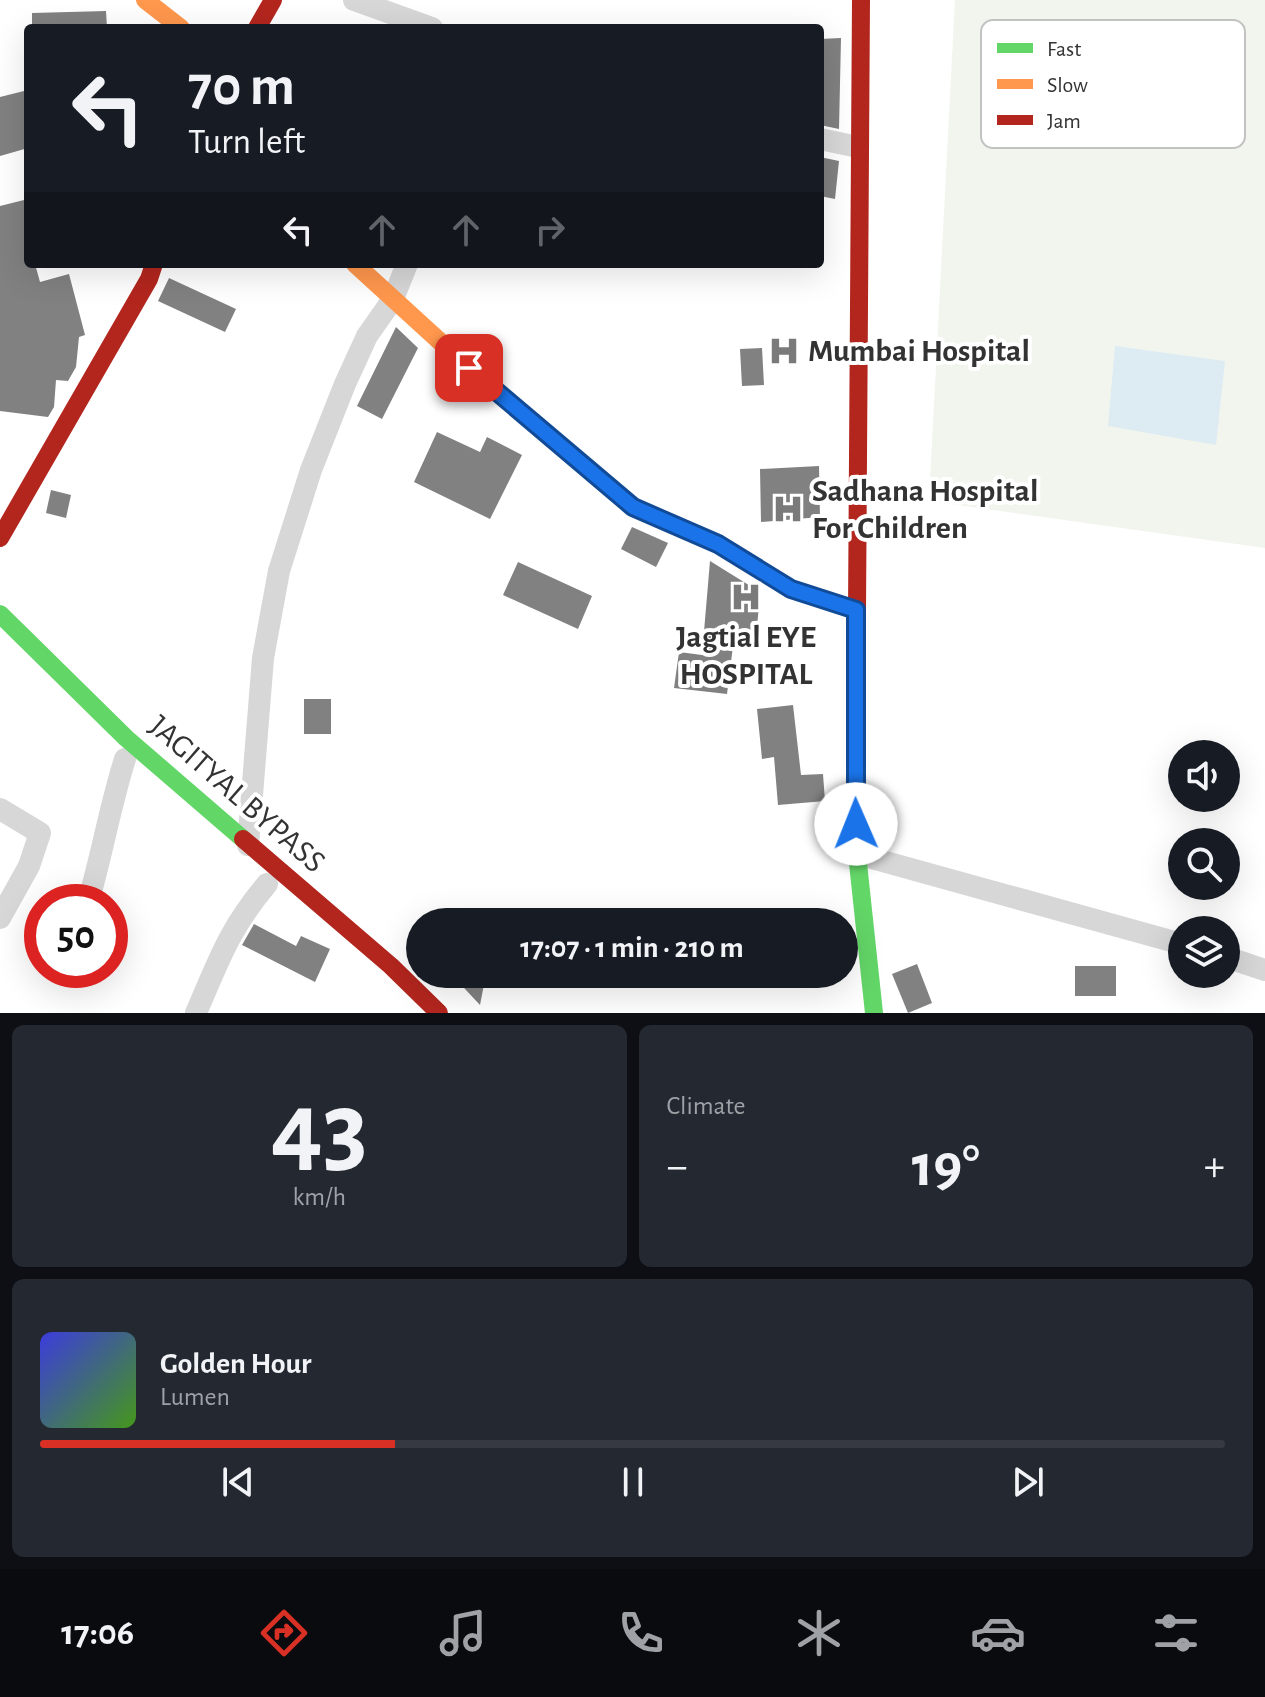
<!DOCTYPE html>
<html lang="en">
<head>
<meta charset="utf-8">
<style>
  :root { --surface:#171b24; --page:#242831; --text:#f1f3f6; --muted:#9ea1a6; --line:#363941; --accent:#d93025 }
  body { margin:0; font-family:"Alegreya Sans",sans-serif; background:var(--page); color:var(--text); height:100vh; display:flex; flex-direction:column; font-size:30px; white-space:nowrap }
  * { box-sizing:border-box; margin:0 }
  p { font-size:26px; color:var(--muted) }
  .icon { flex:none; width:44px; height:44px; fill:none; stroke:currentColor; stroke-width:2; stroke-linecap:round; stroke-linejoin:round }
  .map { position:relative; height:1013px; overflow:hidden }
  .panel { display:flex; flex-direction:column; gap:12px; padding:12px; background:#0d0f14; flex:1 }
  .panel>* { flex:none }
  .top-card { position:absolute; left:24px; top:24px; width:800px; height:244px; border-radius:8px; box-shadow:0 8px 32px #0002; background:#171b24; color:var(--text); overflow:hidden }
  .controls { position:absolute; left:1168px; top:740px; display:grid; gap:16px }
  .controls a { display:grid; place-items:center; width:72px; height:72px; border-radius:50%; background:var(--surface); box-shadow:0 8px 32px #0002; font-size:40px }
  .speed { position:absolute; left:24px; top:884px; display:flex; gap:16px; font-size:40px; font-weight:700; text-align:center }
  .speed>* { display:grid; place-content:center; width:104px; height:104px; border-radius:50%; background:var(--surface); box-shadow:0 8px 32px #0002; line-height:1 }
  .speed .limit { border:12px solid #d22; background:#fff; color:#111 }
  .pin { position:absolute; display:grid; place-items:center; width:68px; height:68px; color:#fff; margin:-34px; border-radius:16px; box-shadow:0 4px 12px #0006 }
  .me { position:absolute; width:88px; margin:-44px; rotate:359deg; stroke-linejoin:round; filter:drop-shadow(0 0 6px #0008) }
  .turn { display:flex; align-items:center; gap:28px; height:168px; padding:0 32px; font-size:36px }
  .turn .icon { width:104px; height:104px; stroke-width:2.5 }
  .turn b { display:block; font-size:56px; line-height:68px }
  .lanes { display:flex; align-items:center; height:76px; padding:0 32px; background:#0003; justify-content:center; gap:40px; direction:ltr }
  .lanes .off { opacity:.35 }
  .big { font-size:60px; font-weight:700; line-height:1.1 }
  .panel .widget { flex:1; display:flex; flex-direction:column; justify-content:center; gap:12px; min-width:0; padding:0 28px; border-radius:12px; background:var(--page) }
  .panel .dial { align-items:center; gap:0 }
  .dial b { font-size:104px; line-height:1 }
  .song { display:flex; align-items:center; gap:24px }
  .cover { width:96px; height:96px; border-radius:12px; background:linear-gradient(135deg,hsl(240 70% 55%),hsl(100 70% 35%)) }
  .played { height:8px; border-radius:4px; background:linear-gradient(90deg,var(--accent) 30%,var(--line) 30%) }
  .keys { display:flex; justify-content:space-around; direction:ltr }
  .heat { display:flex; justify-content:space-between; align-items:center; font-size:44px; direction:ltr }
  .panel .tiles { flex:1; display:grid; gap:12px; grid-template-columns:1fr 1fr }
  .widget:last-child { grid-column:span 2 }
  .trip { position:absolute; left:406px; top:908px; width:452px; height:80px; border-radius:40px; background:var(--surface); box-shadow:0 8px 32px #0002; font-weight:700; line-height:80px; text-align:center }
  .tab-bar { display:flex; height:128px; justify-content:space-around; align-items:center; background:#090b0e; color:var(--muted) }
  .tab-bar .icon { width:56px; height:56px }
  .tab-bar .active { color:var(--accent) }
  .tab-bar b { font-size:36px; color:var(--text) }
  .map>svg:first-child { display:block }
  .green { fill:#f1f5ed }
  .water { fill:#ddebf3 }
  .building { fill:#818181 }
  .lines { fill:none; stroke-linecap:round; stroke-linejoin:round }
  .street { stroke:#d7d7d7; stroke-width:22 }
  .fast { stroke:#63d668; stroke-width:18 }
  .slow { stroke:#ff974d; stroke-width:18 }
  .jam { stroke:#b3261e; stroke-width:18 }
  .route-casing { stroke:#114b97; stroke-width:20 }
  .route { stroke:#1a73e8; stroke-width:14 }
  .labels { text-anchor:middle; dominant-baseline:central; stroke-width:8; stroke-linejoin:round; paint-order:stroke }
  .poi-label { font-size:32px; font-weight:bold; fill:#333; stroke:#fff; text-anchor:start }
  .street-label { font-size:32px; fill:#333; stroke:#fff }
  .key { fill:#fff; stroke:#c2c2c2; stroke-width:2 }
  .key-label { font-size:22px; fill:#333 }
</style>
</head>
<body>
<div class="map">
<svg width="1265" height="1013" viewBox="0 0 1265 1013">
  <rect width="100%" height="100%" fill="#fff"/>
  <path class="green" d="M955,0H1265V548L929,501Z"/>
  <path class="water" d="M1115,346L1225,361L1216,445L1108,426Z"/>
  <path class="building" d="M106,11L107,28H32V13Z
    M841,38L839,129L820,125V39Z
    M28,90V148L0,156V97Z
    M820,157L839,161L835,199L820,196Z
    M28,199V264H35L40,282L69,274L85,335L79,337L76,367L68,381L56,380L54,407L48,417L0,411V206Z
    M169,278L236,309L225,332L158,301Z
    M396,327L418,348L382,419L357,406Z
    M762,348L764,385L742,386L740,349Z
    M437,432L480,452L487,437L522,455L490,519L414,482Z
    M819,466L820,517L761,522L760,469Z
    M51,490L71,495L66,518L46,513Z
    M632,527L668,543L656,567L621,549Z
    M710,561L760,592L756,640L734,638L727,694L674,688L679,652L702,655Z
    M518,562L592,596L578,629L503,595Z
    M304,699H331V734H304Z
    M793,705L801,775L823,774L825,801L778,805L774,757L762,759L757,709Z
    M254,924L296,946L301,936L330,949L315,982L242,945Z
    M917,964L932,1003L908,1013L892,974Z
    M1075,966H1116V996H1075Z
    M451,974H486L480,1005Z"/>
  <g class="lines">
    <path class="street" d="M354,0L432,28
      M820,139L858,147
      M0,809L40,833L29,866L0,918
      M248,845L263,658L279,571L311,470L345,384L367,336L393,299L407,264
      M857,854L1182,944
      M88,902C102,855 110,806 125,759
      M1226,957L1265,970
      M196,1013C219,960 229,929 267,884"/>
    <path class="fast" d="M857,611V854L874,1013
      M0,614L126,738L243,839"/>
    <path class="slow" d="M145,0L181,28
      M355,264L469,368L633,507L718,544L791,589L856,610"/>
    <path class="jam" d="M257,28L273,0
      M0,538L149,279L154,264
      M857,611L861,0
      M243,839L391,966L439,1013"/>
  </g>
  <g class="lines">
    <defs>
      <path id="route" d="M469,368L633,507L718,544L791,589L856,610V824"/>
    </defs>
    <use href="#route" class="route-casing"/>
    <use href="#route" class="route"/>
  </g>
  <defs>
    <symbol id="hospital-bare" viewBox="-9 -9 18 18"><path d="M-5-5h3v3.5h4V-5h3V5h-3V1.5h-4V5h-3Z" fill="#7a7a7a" stroke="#fff" stroke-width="2.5" paint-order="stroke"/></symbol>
  </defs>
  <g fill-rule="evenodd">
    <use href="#hospital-bare" x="762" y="329" width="44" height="44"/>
    <use href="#hospital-bare" x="766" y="487" width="44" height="44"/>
    <use href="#hospital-bare" x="724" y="575" width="44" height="44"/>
  </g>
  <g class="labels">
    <g class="poi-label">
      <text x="808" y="351">Mumbai Hospital</text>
      <text x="812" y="491">Sadhana Hospital<tspan x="812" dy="37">For Children</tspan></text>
      <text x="746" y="637" text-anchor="middle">Jagtial EYE<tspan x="746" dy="37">HOSPITAL</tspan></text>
    </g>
    <g class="street-label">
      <text transform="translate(237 794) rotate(41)">JAGITYAL BYPASS</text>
    </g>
  </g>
  <rect x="981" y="20" width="264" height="128" rx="12" class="key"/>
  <rect x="997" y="43" width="36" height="10" fill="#63d668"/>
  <rect x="997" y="79" width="36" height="10" fill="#ff974d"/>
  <rect x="997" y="115" width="36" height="10" fill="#b3261e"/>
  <g class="key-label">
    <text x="1047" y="56">Fast</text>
    <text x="1047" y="92">Slow</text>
    <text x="1047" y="128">Jam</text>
  </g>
</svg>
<div class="controls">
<a><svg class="icon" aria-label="sound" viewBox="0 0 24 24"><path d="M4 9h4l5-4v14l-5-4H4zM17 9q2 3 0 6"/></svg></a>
<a><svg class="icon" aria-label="search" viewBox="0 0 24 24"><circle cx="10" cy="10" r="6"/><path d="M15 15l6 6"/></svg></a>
<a><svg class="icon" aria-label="layers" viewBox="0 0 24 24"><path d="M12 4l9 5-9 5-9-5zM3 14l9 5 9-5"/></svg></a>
</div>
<div class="speed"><div class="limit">50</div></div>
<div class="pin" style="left:469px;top:368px;background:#d93025"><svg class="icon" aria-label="arrive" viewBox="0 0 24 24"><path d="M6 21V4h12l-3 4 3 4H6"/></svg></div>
<svg class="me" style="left:856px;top:824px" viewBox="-20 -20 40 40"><circle r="19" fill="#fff"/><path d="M0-13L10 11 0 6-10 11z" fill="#1a73e8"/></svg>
<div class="trip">17:07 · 1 min · 210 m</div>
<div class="top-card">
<div class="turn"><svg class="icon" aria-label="left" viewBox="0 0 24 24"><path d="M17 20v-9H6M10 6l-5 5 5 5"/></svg><div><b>70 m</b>Turn left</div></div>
<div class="lanes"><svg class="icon" aria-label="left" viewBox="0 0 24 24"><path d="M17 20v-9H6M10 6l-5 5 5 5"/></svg><svg class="icon off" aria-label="ahead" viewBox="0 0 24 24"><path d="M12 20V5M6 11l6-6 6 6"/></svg><svg class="icon off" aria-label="ahead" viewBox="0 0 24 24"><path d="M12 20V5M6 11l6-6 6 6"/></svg><svg class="icon off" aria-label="right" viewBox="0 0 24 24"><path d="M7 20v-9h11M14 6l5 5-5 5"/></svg></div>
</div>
</div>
<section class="panel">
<div class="tiles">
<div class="widget dial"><b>43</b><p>km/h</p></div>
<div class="widget"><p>Climate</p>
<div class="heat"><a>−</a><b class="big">19°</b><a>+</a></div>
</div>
<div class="widget">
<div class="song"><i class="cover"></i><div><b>Golden Hour</b><p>Lumen</p></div></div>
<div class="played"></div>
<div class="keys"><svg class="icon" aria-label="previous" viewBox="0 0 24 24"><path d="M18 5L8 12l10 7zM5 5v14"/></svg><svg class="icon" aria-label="pause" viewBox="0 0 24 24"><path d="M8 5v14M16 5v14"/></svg><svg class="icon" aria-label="next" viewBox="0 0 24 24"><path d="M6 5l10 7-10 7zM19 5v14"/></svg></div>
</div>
</div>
</section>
<nav class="tab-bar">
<b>17:06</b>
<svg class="icon active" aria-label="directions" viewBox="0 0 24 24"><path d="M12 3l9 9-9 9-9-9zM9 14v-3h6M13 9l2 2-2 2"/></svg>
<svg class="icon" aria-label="music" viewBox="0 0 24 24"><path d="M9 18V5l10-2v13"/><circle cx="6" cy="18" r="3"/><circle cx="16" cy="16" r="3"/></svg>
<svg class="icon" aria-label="phone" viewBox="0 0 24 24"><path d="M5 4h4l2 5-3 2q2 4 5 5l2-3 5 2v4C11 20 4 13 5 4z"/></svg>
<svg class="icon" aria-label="climate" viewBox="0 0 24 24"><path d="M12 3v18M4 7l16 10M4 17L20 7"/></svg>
<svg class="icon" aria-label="car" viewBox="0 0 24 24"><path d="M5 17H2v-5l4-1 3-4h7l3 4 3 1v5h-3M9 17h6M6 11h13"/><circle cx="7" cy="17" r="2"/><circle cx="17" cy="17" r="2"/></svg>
<svg class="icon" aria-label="filters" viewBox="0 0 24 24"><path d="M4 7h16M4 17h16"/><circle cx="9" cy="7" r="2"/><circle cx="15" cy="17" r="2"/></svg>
</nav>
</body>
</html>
